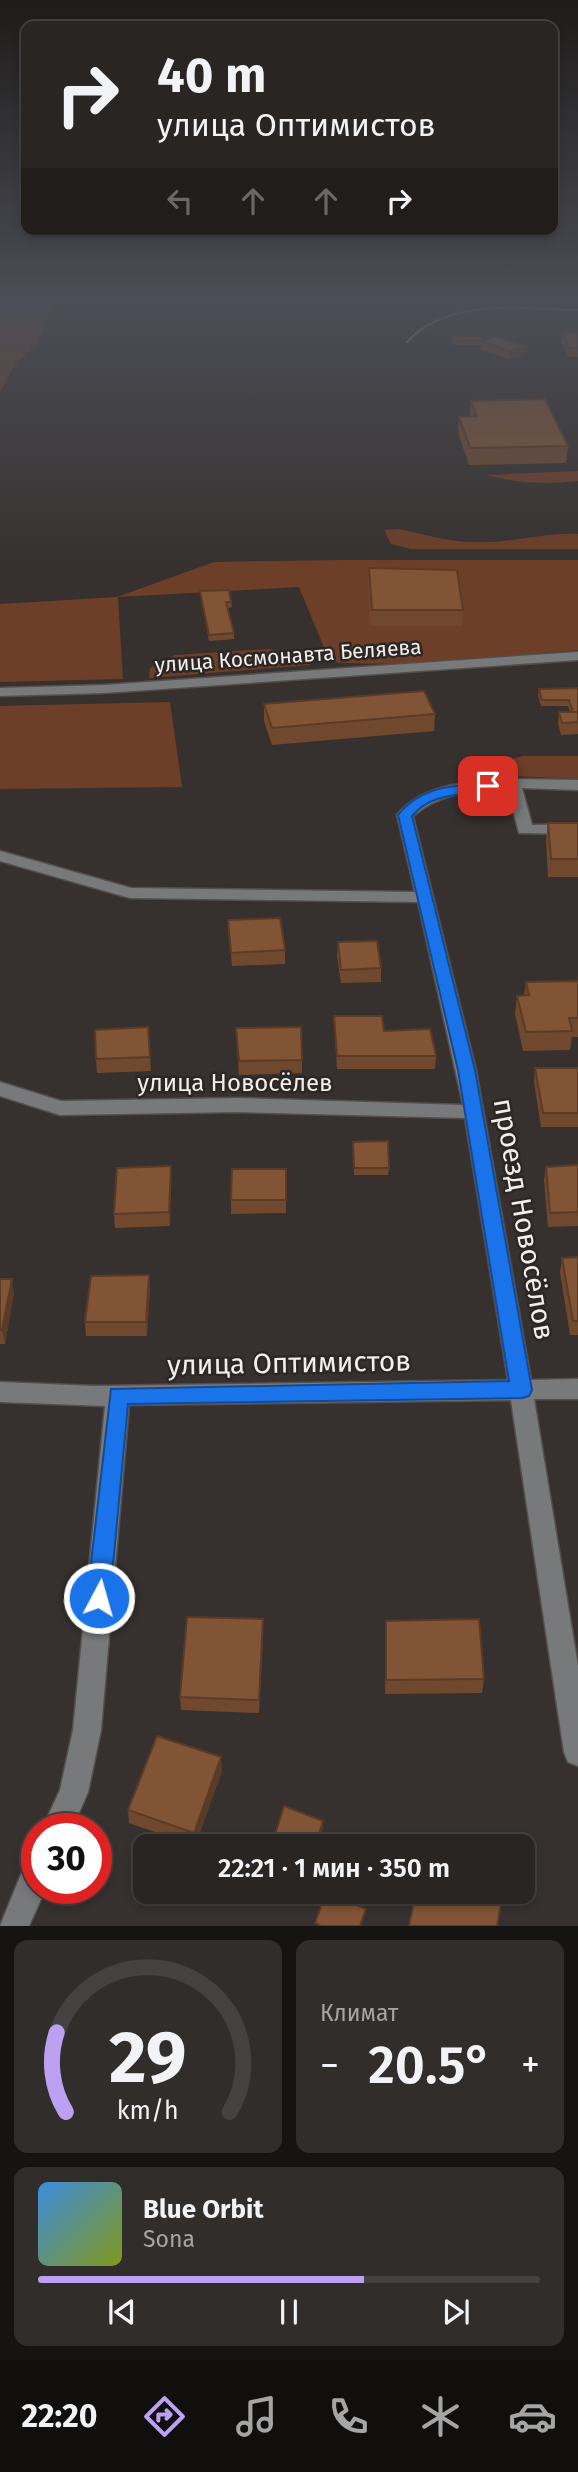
<!DOCTYPE html>
<html lang="ru">
<head>
<meta charset="utf-8">
<style>
  :root { --surface:#282522; --page:#302d2a; --text:#f1f3f6; --muted:#a5a5a5; --line:#444240; --accent:#bca0f2 }
  body { margin:0; font-family:"Fira Sans",sans-serif; background:var(--page); color:var(--text); height:100vh; display:flex; flex-direction:column; font-size:26px; white-space:nowrap }
  * { box-sizing:border-box; margin:0 }
  p { font-size:23px; color:var(--muted) }
  .icon { flex:none; width:38px; height:38px; fill:none; stroke:currentColor; stroke-width:2; stroke-linecap:round; stroke-linejoin:round }
  .map { position:relative; height:1926px; overflow:hidden }
  .panel { display:flex; flex-direction:column; gap:14px; padding:14px; background:#161413; flex:1 }
  .panel>* { flex:none }
  .top-card { position:absolute; left:21px; top:21px; width:537px; height:214px; border-radius:14px; box-shadow:0 4px 10px #0003,0 0 0 2px var(--line); background:#282522; color:var(--text); overflow:hidden }
  .speed { position:absolute; left:21px; top:1813px; display:flex; gap:14px; font-size:35px; font-weight:700; text-align:center }
  .speed>* { display:grid; place-content:center; width:91px; height:91px; border-radius:50%; background:var(--surface); box-shadow:0 4px 10px #0003,0 0 0 2px var(--line); line-height:1 }
  .speed .limit { border:10px solid #d22; background:#fff; color:#111 }
  .pin { position:absolute; display:grid; place-items:center; width:60px; height:60px; color:#fff; margin:-30px; border-radius:14px; box-shadow:0 4px 10px #0006 }
  .me { position:absolute; width:77px; margin:-38px; rotate:6deg; stroke-linejoin:round; filter:drop-shadow(0 0 5px #0008) }
  .turn { display:flex; align-items:center; gap:24px; height:147px; padding:0 21px; font-size:32px }
  .turn .icon { width:91px; height:91px; stroke-width:2.5 }
  .turn b { display:block; font-size:49px; line-height:60px }
  .lanes { display:flex; align-items:center; height:66px; padding:0 21px; background:#0003; justify-content:center; gap:35px; direction:ltr }
  .lanes .off { opacity:.35 }
  .big { font-size:52px; font-weight:600; line-height:1.1 }
  .panel .widget { flex:1; display:flex; flex-direction:column; justify-content:center; gap:10px; min-width:0; padding:0 24px; border-radius:14px; background:var(--page) }
  .panel .dial { align-items:center; gap:0 }
  .dial svg { height:182px; overflow:visible; fill:none; stroke:var(--line); stroke-width:7; stroke-linecap:round; text-anchor:middle }
  .dial text { fill:var(--text); stroke:none }
  .song { display:flex; align-items:center; gap:21px }
  .cover { width:84px; height:84px; border-radius:10px; background:linear-gradient(135deg,hsl(210 70% 55%),hsl(70 70% 35%)) }
  .played { height:7px; border-radius:4px; background:linear-gradient(90deg,var(--accent) 65%,var(--line) 65%) }
  .keys { display:flex; justify-content:space-around; direction:ltr }
  .heat { display:flex; justify-content:space-between; align-items:center; font-size:38px; direction:ltr }
  .panel .tiles { flex:1; display:grid; gap:14px; grid-template-columns:1fr 1fr }
  .widget:last-child { grid-column:span 2 }
  .trip { position:absolute; left:133px; top:1834px; width:402px; height:70px; border-radius:14px; background:var(--surface); box-shadow:0 4px 10px #0003,0 0 0 2px var(--line); font-weight:600; line-height:70px; text-align:center }
  .menu { display:flex; height:112px; justify-content:space-around; align-items:center; background:#100f0e; color:var(--muted) }
  .menu .icon { width:49px; height:49px }
  .menu .on { color:var(--accent) }
  .menu b { font-size:32px; color:var(--text) }
  .map>svg:first-child { display:block }
  .green { fill:#6d3e28 }
  .lines { fill:none; stroke-linecap:round; stroke-linejoin:round }
  .minor-casing { stroke:#544f4c; stroke-width:3 }
  .minor { fill:#78797b; fill-rule:evenodd }
  .tram { stroke:#a6a2a0; stroke-width:2 }
  .wall { fill:#70482e }
  .shaded-wall { fill:#5b3b26 }
  .building { fill:#825436; stroke:#5b3b26; stroke-width:2 }
  .route { fill:#1a73e8; stroke:#114b97; stroke-width:2 }
  .labels { text-anchor:middle; dominant-baseline:central; stroke-width:5; stroke-linejoin:round; paint-order:stroke }
  .far-street-label { font-size:21px; fill:#f1eeec; stroke:#2c2725 }
  .street-label { font-size:24px; fill:#f1eeec; stroke:#2c2725 }
  .near-street-label { font-size:28px; fill:#f1eeec; stroke:#2c2725 }
</style>
</head>
<body>
<div class="map">
<svg width="578" height="1926" viewBox="0 0 578 1926">
  <rect width="100%" height="100%" fill="#36312e"/>
  <path class="green" d="M0,299H54L39,340L13,368L0,392Z
    M578,471V481C547,485 516,483 486,475Z
    M399,529C424,534 448,542 474,542C509,544 543,532 578,534V549H411L391,544L384,530Z
    M340,560H578V650C496,656 412,668 330,662L299,587L118,597L123,679L0,682V604L117,597L214,562Z
    M269,649L305,657L310,665L149,678L150,668L175,655Z
    M170,702L182,787L0,789V706Z
    M523,756H578V779L515,776L506,765L507,760Z"/>
  <g class="lines">
    <defs>
      <path id="minor" d="M578,652V660L104,693L0,696V688L104,685Z
        M511,779L578,780V790L522,788L532,825L578,824V834L519,833L507,788C472,790 440,793 413,816L476,1070L531,1380L578,1379V1399H534L578,1666V1766L568,1762L564,1752L511,1400L129,1405L101,1730L88,1792L72,1829H42L60,1790L73,1730L105,1406L0,1402V1382L95,1386L508,1380L465,1118L238,1112L60,1115L0,1096V1082L61,1101L238,1098L463,1105L418,902L130,898L0,861V851L131,888L415,892L397,815C423,783 473,781 511,779Z
        M37,1858V1888H46L29,1926H0L26,1862Z"/>
    </defs>
    <use href="#minor" class="minor-casing"/>
    <use href="#minor" class="minor"/>
    <path class="tram" d="M407,342C449,297 522,309 578,310"/>
  </g>
  <path class="wall" d="M562,332H578V357H568L561,341Z
    M480,336L482,341L525,346L524,354L509,359L480,350L481,345H454L452,341V337Z
    M471,401L568,446L566,463L469,465L458,433L459,417H470Z
    M369,568L463,610L462,626H371L368,583Z
    M200,591L231,602L232,607L228,608L234,633V639L209,641Z
    M578,688V734L561,735L558,724L559,712H570L568,706H541L538,695L539,689Z
    M264,704L435,714L434,731L272,745L264,721Z
    M548,823H578V877H548L546,840Z
    M228,920L285,950V964L232,966Z
    M338,942L381,968V982L341,983L337,956Z
    M578,981V1037H572L570,1050L523,1051L515,1014L517,996L524,995L526,982Z
    M334,1016L384,1031L436,1056L435,1069H337Z
    M148,1027L151,1071L97,1073L96,1059Z
    M236,1028L302,1060V1073L239,1075Z
    M535,1068H578V1127H541L534,1082Z
    M353,1142L389,1168L388,1175H354Z
    M578,1165V1226L548,1227L544,1180L546,1167Z
    M171,1166V1180L170,1226L115,1228L114,1214Z
    M286,1169V1213L231,1214V1200Z
    M578,1257V1335H570L560,1272L562,1258Z
    M149,1275L150,1289L147,1336H86L85,1322Z
    M0,1279L14,1293L5,1344H0Z
    M386,1621L484,1679L482,1693L385,1694Z
    M263,1632L259,1713L181,1710L180,1697Z
    M222,1771L195,1846L129,1823L128,1810Z
    M323,1821V1827L317,1846H279L274,1844V1838Z"/>
  <path class="shaded-wall" d="M525,346L524,354L509,359L510,351Z
    M171,1166V1180L170,1226L169,1212Z
    M149,1275L150,1289L147,1336L146,1322Z
    M12,1279L14,1293L5,1344L2,1330Z
    M263,1619V1632L259,1713V1700Z
    M221,1757L222,1771L195,1846L194,1833Z
    M323,1821V1827L317,1846H315Z"/>
  <path class="building" d="M562,332H578V348H569Z
    M480,336L482,340L454,341L452,337Z
    M496,337L525,346L510,351L481,341Z
    M545,399L568,446L470,448L459,417L477,416L471,401Z
    M369,568L457,570L463,610H372Z
    M229,590L231,602H226L234,633L209,635L200,591Z
    M578,688V712H573L569,700H542L539,689Z
    M424,691L435,714L272,728L264,704Z
    M559,712H578V722L562,723Z
    M548,823H578V859H551Z
    M280,918L285,950L231,953L228,920Z
    M377,941L381,968L341,970L338,942Z
    M578,981V1018H569L572,1031L526,1032L517,996L529,995L526,982Z
    M334,1016H382L384,1031L430,1029L436,1056H337Z
    M148,1027L150,1057L96,1059L95,1030Z
    M301,1027L302,1060L239,1061L236,1028Z
    M535,1068H578V1113H543Z
    M388,1141L389,1168H354L353,1142Z
    M578,1165V1212L550,1213L546,1167Z
    M171,1166L169,1212L114,1214L117,1168Z
    M232,1169H286V1200H231Z
    M578,1257V1321H573L562,1258Z
    M149,1275L146,1322H85L91,1276Z
    M0,1279H12L2,1330H0Z
    M187,1617L263,1619L259,1700L180,1697Z
    M479,1619L484,1679L386,1680V1621Z
    M157,1736L221,1757L194,1833L128,1810Z
    M284,1806L323,1821L315,1846H298L274,1838Z
    M428,1837L457,1846H426Z
    M416,1892H503L497,1926H409Z
    M326,1893L366,1909L360,1926H321L315,1923Z"/>
  <linearGradient id="sky" x2="0" y2="1"><stop stop-color="#1e1b19"/><stop offset="0.53" stop-color="#4c4e57"/><stop offset="1" stop-color="#4c4e57" stop-opacity="0"/></linearGradient>
  <rect width="578" height="568" fill="url(#sky)"/>
  <path class="route" d="M488,782L495,786L493,789C464,796 433,791 412,816L475,1070L532,1390L529,1396L522,1398L128,1404L110,1598L107,1605L99,1609L90,1605L87,1598L111,1389L509,1381L458,1070L398,815C420,786 455,786 488,782Z"/>
  <g class="labels">
    <g class="far-street-label">
      <text transform="translate(288 656) rotate(-4)">улица Космонавта Беляева</text>
    </g>
    <g class="street-label">
      <text x="235" y="1083">улица Новосёлев</text>
    </g>
    <g class="near-street-label">
      <text transform="translate(524 1219) rotate(80)">проезд Новосёлов</text>
      <text transform="translate(289 1363) rotate(-1)">улица Оптимистов</text>
    </g>
  </g>
</svg>
<div class="speed"><div class="limit">30</div></div>
<div class="pin" style="left:488px;top:786px;background:#d93025"><svg class="icon" aria-label="arrive" viewBox="0 0 24 24"><path d="M6 21V4h12l-3 4 3 4H6"/></svg></div>
<svg class="me" style="left:99px;top:1598px" viewBox="-20 -20 40 40"><circle r="17" fill="#1a73e8" stroke="#fff" stroke-width="3"/><path d="M0-11L8 9 0 5-8 9z" fill="#fff"/></svg>
<div class="trip">22:21 · 1 мин · 350 m</div>
<div class="top-card">
<div class="turn"><svg class="icon" aria-label="right" viewBox="0 0 24 24"><path d="M7 20v-9h11M14 6l5 5-5 5"/></svg><div><b>40 m</b>улица Оптимистов</div></div>
<div class="lanes"><svg class="icon off" aria-label="left" viewBox="0 0 24 24"><path d="M17 20v-9H6M10 6l-5 5 5 5"/></svg><svg class="icon off" aria-label="ahead" viewBox="0 0 24 24"><path d="M12 20V5M6 11l6-6 6 6"/></svg><svg class="icon off" aria-label="ahead" viewBox="0 0 24 24"><path d="M12 20V5M6 11l6-6 6 6"/></svg><svg class="icon" aria-label="right" viewBox="0 0 24 24"><path d="M7 20v-9h11M14 6l5 5-5 5"/></svg></div>
</div>
</div>
<section class="panel">
<div class="tiles">
<div class="widget dial"><svg viewBox="0 0 100 80">
<path d="M14 69A42 42 0 1 1 86 69"/>
<path d="M14 69A42 42 0 0 1 10 34" stroke="#bca0f2"/>
<text x="50" y="56" font-size="32" font-weight="700">29</text>
<text x="50" y="72" font-size="11">km/h</text>
</svg></div>
<div class="widget"><p>Климат</p>
<div class="heat"><a>−</a><b class="big">20.5°</b><a>+</a></div>
</div>
<div class="widget">
<div class="song"><i class="cover"></i><div><b>Blue Orbit</b><p>Sona</p></div></div>
<div class="played"></div>
<div class="keys"><svg class="icon" aria-label="previous" viewBox="0 0 24 24"><path d="M18 5L8 12l10 7zM5 5v14"/></svg><svg class="icon" aria-label="pause" viewBox="0 0 24 24"><path d="M8 5v14M16 5v14"/></svg><svg class="icon" aria-label="next" viewBox="0 0 24 24"><path d="M6 5l10 7-10 7zM19 5v14"/></svg></div>
</div>
</div>
</section>
<nav class="menu">
<b>22:20</b>
<svg class="icon on" aria-label="directions" viewBox="0 0 24 24"><path d="M12 3l9 9-9 9-9-9zM9 14v-3h6M13 9l2 2-2 2"/></svg>
<svg class="icon" aria-label="music" viewBox="0 0 24 24"><path d="M9 18V5l10-2v13"/><circle cx="6" cy="18" r="3"/><circle cx="16" cy="16" r="3"/></svg>
<svg class="icon" aria-label="phone" viewBox="0 0 24 24"><path d="M5 4h4l2 5-3 2q2 4 5 5l2-3 5 2v4C11 20 4 13 5 4z"/></svg>
<svg class="icon" aria-label="climate" viewBox="0 0 24 24"><path d="M12 3v18M4 7l16 10M4 17L20 7"/></svg>
<svg class="icon" aria-label="car" viewBox="0 0 24 24"><path d="M5 17H2v-5l4-1 3-4h7l3 4 3 1v5h-3M9 17h6M6 11h13"/><circle cx="7" cy="17" r="2"/><circle cx="17" cy="17" r="2"/></svg>
</nav>
</body>
</html>
